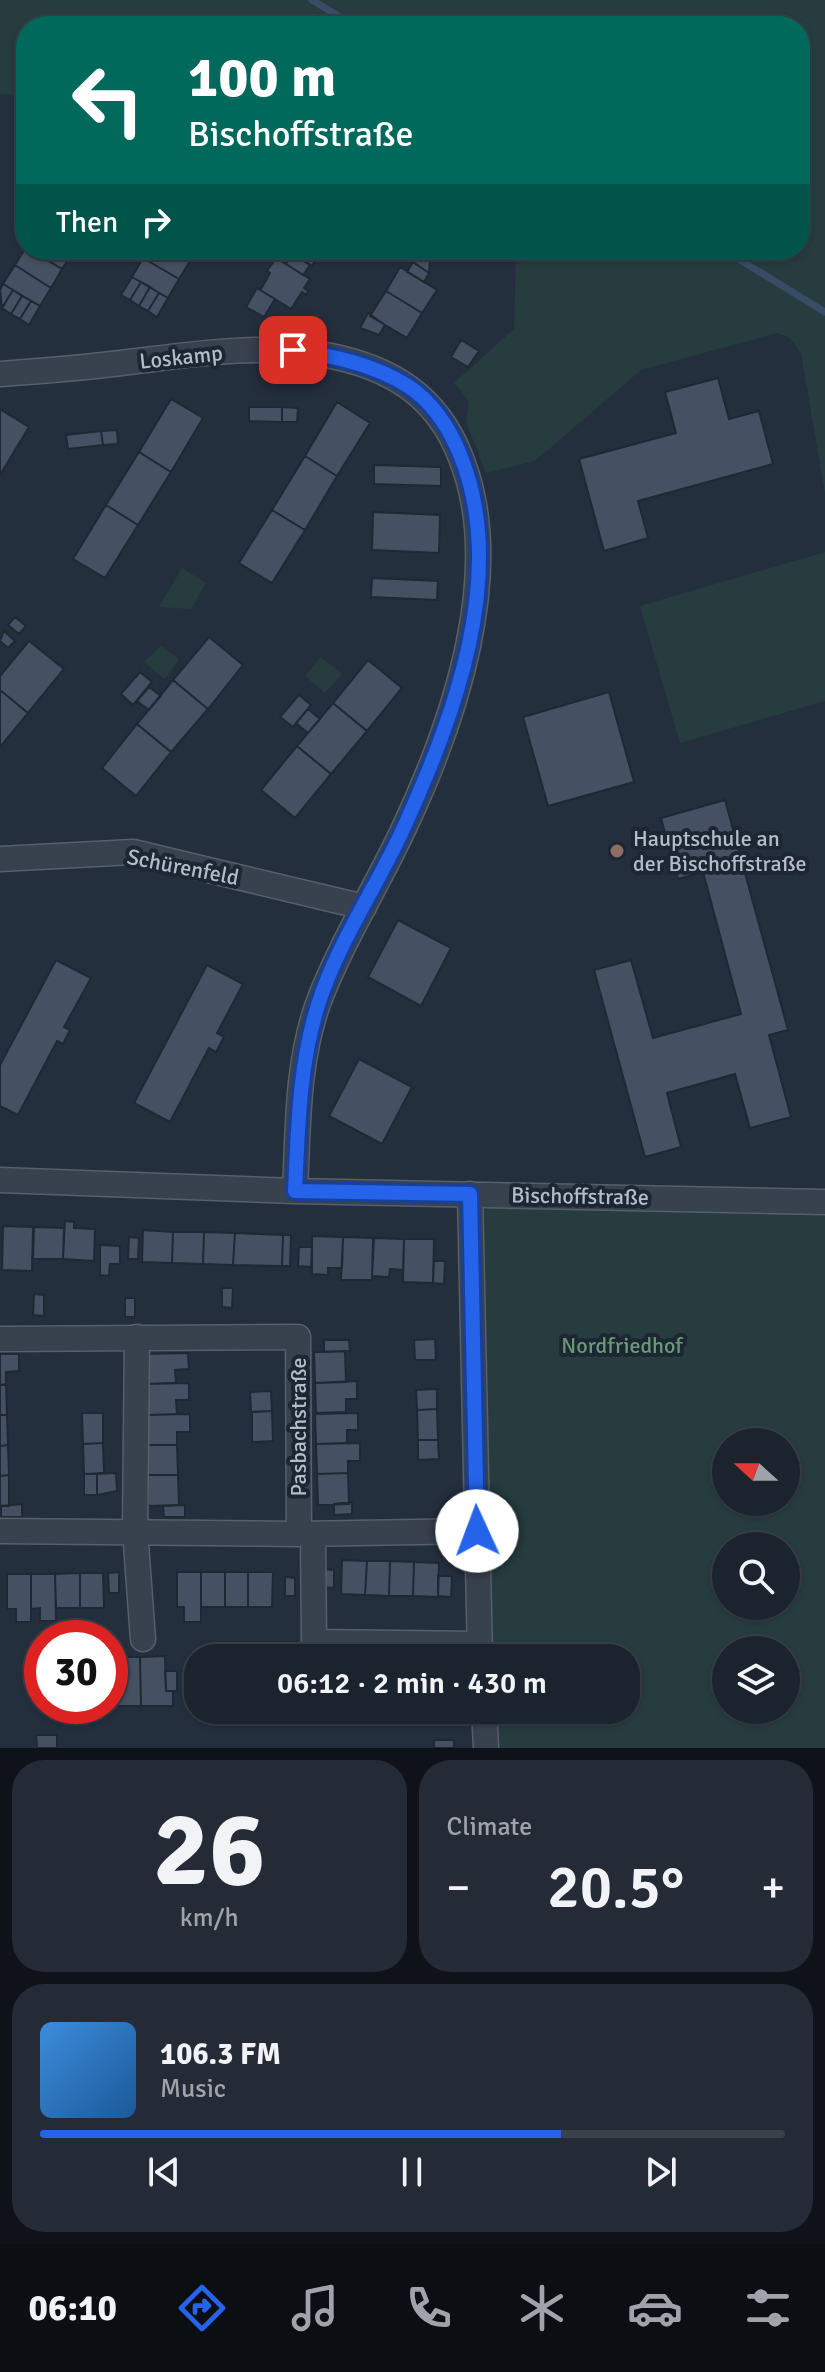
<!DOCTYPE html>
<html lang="en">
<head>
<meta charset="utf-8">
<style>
  :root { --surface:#1b232e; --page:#242b36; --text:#f1f3f6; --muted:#a0a4aa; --line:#39404a; --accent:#2563eb }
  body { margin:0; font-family:Signika,sans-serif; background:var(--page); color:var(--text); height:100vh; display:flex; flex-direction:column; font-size:30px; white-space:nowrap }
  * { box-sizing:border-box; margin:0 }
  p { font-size:26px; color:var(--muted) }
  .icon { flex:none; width:44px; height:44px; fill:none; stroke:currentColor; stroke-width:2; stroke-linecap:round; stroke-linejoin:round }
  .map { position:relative; height:1748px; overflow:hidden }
  .details { display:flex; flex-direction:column; gap:12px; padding:12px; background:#0f1319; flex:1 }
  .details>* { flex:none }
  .hud { position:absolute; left:16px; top:16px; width:794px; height:244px; border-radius:32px; box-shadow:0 2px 6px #0004,0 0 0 2px var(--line); background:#00695c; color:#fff; overflow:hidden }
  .needle { width:52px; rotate:291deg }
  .tools { position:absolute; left:712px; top:1428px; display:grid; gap:16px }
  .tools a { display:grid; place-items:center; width:88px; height:88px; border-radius:50%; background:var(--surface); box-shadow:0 2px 6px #0004,0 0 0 2px var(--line); font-size:40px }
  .speed { position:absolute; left:24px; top:1620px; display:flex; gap:16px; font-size:40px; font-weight:700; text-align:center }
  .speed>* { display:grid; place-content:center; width:104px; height:104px; border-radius:50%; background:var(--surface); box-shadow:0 2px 6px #0004,0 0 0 2px var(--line); line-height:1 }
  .speed .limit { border:12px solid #d22; background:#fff; color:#111 }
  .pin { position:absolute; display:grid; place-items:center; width:68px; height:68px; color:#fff; margin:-34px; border-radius:16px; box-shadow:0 4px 12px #0006 }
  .me { position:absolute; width:88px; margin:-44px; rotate:358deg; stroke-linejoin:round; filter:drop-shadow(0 0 6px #0008) }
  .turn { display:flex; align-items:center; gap:28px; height:168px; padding:0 40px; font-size:36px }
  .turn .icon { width:104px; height:104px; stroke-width:2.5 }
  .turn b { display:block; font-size:56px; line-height:68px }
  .then { display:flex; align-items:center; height:76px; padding:0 40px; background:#0003; gap:16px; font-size:30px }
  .big { font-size:60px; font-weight:600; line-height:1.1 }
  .details .tile { flex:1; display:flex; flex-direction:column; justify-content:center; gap:12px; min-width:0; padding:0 28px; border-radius:32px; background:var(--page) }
  .details .dial { align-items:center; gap:0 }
  .dial b { font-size:104px; line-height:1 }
  .song { display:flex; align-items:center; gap:24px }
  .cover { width:96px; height:96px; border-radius:12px; background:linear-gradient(135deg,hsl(210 70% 55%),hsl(210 70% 35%)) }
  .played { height:8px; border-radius:4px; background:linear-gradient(90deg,var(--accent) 70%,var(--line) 70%) }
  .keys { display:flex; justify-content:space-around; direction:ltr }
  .heat { display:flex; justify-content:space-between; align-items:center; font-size:44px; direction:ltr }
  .details .tiles { flex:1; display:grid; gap:12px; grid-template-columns:1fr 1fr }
  .tile:last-child { grid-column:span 2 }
  .trip { position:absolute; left:184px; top:1644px; width:456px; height:80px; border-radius:32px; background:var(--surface); box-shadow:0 2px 6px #0004,0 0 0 2px var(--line); font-weight:600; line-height:80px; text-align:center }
  .dock { display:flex; height:128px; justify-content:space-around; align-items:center; background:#0b0e12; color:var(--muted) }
  .dock .icon { width:56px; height:56px }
  .dock .current { color:var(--accent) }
  .dock b { font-size:36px; color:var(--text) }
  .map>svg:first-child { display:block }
  .green { fill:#263c3f; fill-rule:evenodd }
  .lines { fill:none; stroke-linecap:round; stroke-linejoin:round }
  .stream { stroke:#394c67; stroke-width:7 }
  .building { fill:#455162; stroke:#1f2835; stroke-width:2 }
  .minor-casing { stroke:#565f6c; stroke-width:27 }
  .minor { stroke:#38414e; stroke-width:24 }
  .route-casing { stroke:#184099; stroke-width:20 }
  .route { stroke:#2563eb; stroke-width:14 }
  .education-dot { fill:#8d6e63; stroke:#1d2633; stroke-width:3 }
  .labels { text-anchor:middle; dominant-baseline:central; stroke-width:8; stroke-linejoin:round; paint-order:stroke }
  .street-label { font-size:22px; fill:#b4bcc9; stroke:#1d2633 }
  .poi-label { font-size:22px; fill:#b4bcc9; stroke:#1d2633; text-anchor:start }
  .park-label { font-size:22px; fill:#6b9a76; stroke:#1d2633 }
</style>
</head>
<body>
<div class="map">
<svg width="825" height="1748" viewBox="0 0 825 1748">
  <rect width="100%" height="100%" fill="#242f3e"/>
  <path class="green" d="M0,0H825V494L801,353L790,338L778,333L641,370L535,461L486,473L466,422L469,401L454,383L514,329L516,250H800V26H26V95L0,94Z
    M825,552V701L680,743L640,606Z
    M182,568L206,583L191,609L159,607Z
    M161,646L179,659L165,679L144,662Z
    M321,657L342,674L325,693L305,676Z
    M476,1200L825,1206V1748H491L489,1710H626V1658H486ZM726,1442H786V1502H726ZM726,1546H786V1606H726ZM726,1650H786V1710H726Z"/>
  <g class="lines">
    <path class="stream" d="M312,0L355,26
      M724,250L825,312"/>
  </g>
  <path class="building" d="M26,247L62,269L51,288L15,265Z
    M30,250H70L73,252L62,269Z
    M148,250H171L190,261L179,279L143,258Z
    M290,250H306L317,257L312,266Z
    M306,250H336L331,259L320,258Z
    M413,250H431L429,273L413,262Z
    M431,250H446L445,260H431Z
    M292,254L310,265L303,275L286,264Z
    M143,258L179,279L168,298L132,277Z
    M276,258L310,279L304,288L308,291L306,295L302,292L291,309L257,288L261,289L270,273L267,271Z
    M413,262L429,273L424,282L407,272Z
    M15,265L51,288L40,306L3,284Z
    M400,267L437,290L422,313L386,291Z
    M132,277L141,282L130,300L121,295Z
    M141,282L150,287L139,306L130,300Z
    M3,284L13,290L2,308L0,290Z
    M150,287L159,293L148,311L139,306Z
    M257,288L275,299L264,317L246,307Z
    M13,290L22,296L11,314L2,308Z
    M386,291L422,313L407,338L370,316Z
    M159,293L168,298L157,317L148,311Z
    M22,296L31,301L20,319L11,314Z
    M31,301L40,306L29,325L20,319Z
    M368,313L385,325L379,335L360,328Z
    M461,340L479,351L468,367L451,357Z
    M718,378L729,419L759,411L773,464L638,501L648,538L604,551L579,459L676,433L665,392Z
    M171,399L203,418L171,472L139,452Z
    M337,402L370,423L337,476L305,456Z
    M249,407H282V422L249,421Z
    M282,407L298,408L297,422H282Z
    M0,409L29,427L0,475Z
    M117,430L118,444L103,445L101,431Z
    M101,431L103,445L68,449L66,435Z
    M139,452L171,472L138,525L106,505Z
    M305,456L337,476L305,530L272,510Z
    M374,465L441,467V486L374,484Z
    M106,505L138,525L105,578L73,559Z
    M272,510L305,530L272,583L239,563Z
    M373,512L440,515L439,553L372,550Z
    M372,578L438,581L437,600L371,597Z
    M15,617L26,626L19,634L8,625Z
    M4,631L15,641L8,648L0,641Z
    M209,637L243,665L208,709L173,680Z
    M29,641L64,669L28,713L0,690V676Z
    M368,660L402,688L367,731L333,703Z
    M140,672L152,682L133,705L121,694Z
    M173,680L208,709L171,752L137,724Z
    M149,687L161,696L149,710L137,701Z
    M0,690L28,713L0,747Z
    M609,692L634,782L548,806L523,717Z
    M299,695L311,705L293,727L280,717Z
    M333,703L367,731L331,774L297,746Z
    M308,709L320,719L308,733L296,723Z
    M137,724L171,752L136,796L102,768Z
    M297,746L331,774L295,818L261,790Z
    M725,800L788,1030L769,1035L791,1117L750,1128L735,1074L667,1093L681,1147L645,1157L594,970L631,960L653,1038L741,1014L703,872L678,879L661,818Z
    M398,920L451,948L421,1006L368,977Z
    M56,960L91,978L64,1027L70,1030L63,1044L57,1041L18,1115L0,1106V1065Z
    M207,965L243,984L217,1033L224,1037L216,1052L209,1048L170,1122L134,1103Z
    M359,1059L412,1087L382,1144L329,1116Z
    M65,1221L74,1222V1228L95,1229L94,1261L63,1259Z
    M3,1226L33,1227L32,1271L2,1270Z
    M34,1227L64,1228L63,1259H33Z
    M143,1230L173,1232L172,1263L142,1262Z
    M173,1232H204L203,1264L172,1263Z
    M204,1232L235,1233L233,1265L203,1264Z
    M235,1233L283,1235L282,1266L233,1265Z
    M283,1235H291L290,1266H282Z
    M312,1236L343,1237L342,1268H328V1275L312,1274Z
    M129,1237L139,1238L138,1259H128Z
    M343,1237L373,1238L372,1280H341Z
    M374,1238L404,1239L403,1270L390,1269L389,1277L372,1276Z
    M404,1239H434L433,1283L403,1282Z
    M100,1245L120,1246V1264H110L109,1276L100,1275Z
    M299,1247H312L311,1267L298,1266Z
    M434,1261H445L444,1284L433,1283Z
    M222,1288H233L232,1308L222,1307Z
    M34,1294L44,1295V1316L33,1315Z
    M125,1298H135V1317H125Z
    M435,1339L436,1360H415L414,1340Z
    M324,1340H349L350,1351L324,1352Z
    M345,1351L346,1382L315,1383L314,1352Z
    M188,1353L189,1369L175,1370L176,1383L145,1384L144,1354Z
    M0,1354H19V1371L6,1372V1384L0,1385Z
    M357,1381V1399H346V1412L316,1413L315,1383Z
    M189,1383V1400H176L177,1414L146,1415L145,1384Z
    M6,1384L7,1415H0V1385Z
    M437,1389V1409L417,1410L416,1390Z
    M271,1391L272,1411L251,1412L250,1392Z
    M437,1409L438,1440H418L417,1410Z
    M272,1411L273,1441L252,1442V1412Z
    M82,1413H103V1443L83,1444Z
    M358,1413V1430H347V1443L316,1444L315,1414Z
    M190,1414V1432H177V1445H146L145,1415Z
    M0,1415H7L8,1445L0,1446Z
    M418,1440H438L439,1459L418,1460Z
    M103,1443L104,1473L84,1474L83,1444Z
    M360,1443V1461H348V1473L317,1474L316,1444Z
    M8,1445L9,1475L0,1476V1446Z
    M146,1445H177L178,1475H147Z
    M116,1473L117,1491L97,1495V1474Z
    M348,1473L349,1504L318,1505L317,1474Z
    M84,1474H97V1495H84Z
    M9,1475V1506H0V1476Z
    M147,1475H178L179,1505L148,1506Z
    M352,1502V1514L334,1515V1504Z
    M22,1504V1517H1V1506Z
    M185,1505V1517H164L163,1506Z
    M342,1560L367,1561L365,1595L341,1594Z
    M367,1561H390L389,1596L365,1595Z
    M390,1561L414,1562L413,1596H389Z
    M414,1562L439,1563L438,1597L413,1596Z
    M323,1569L334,1570V1588L322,1587Z
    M119,1572V1593H109L108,1573Z
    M177,1572H201V1622H184V1607H177Z
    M201,1572H225V1607H201Z
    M225,1572H248V1607H225Z
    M248,1572H273L272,1607H248Z
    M80,1573H103L104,1608H80Z
    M80,1573V1608H56L55,1574Z
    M7,1574H31V1622H16V1609H7Z
    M31,1574H55L56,1621H40V1608L31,1609Z
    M438,1576H452L451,1597L438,1596Z
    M285,1577L295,1578V1596H285Z
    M165,1656L166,1691H173V1706H141L140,1657Z
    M110,1657H140L141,1706H110Z
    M165,1671H177V1691H166Z
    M36,1735H57V1748H37Z
    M434,1740H454V1748H434Z"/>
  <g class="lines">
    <defs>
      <path id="minor" d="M0,374C41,371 81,368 121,363C189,355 258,343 326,355C390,367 437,395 461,458C506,571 454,722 404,828C377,886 342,941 319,1001C297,1060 298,1128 295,1191
        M0,859L133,852L364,907
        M0,1180L295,1191L825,1202
        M470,1194L480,1658
        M137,1337L135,1530L143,1639
        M0,1339L298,1337L299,1534
        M0,1531L299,1534L477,1531
        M313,1534L314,1642L480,1644
        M484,1710L486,1748"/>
    </defs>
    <use href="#minor" class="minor-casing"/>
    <use href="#minor" class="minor"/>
  </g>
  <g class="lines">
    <defs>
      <path id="route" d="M293,350C333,356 373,364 408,386C434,403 450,429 461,457C508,575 454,716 405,825C378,885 338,942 318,1005C299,1065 298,1129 295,1191L470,1194L477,1531"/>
    </defs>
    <use href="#route" class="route-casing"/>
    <use href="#route" class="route"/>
  </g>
  <circle class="education-dot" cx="617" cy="851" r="8"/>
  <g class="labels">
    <g class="street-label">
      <text transform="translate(181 357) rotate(-6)">Loskamp</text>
      <text transform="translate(183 867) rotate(11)">Schürenfeld</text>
      <text transform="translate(580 1196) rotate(1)">Bischoffstraße</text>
      <text transform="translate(298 1427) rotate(-90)">Pasbachstraße</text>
    </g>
    <g class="poi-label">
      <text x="633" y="838">Hauptschule an<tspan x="633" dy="25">der Bischoffstraße</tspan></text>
    </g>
    <g class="park-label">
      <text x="622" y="1345">Nordfriedhof</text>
    </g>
  </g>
</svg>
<div class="tools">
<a><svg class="needle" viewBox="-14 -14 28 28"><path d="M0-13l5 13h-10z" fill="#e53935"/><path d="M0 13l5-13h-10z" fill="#a0a4aa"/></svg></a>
<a><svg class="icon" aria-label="search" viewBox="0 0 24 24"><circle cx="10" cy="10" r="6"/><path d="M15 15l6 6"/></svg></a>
<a><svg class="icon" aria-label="layers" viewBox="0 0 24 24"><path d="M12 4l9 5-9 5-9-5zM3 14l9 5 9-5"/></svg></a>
</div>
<div class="speed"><div class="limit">30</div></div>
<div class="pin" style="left:293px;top:350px;background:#d93025"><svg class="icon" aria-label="arrive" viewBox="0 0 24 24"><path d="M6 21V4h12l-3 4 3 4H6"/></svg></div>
<svg class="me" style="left:477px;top:1531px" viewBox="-20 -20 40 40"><circle r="19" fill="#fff"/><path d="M0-13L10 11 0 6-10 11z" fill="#2563eb"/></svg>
<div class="trip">06:12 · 2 min · 430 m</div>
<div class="hud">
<div class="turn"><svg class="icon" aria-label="left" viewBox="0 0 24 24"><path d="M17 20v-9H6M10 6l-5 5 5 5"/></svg><div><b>100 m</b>Bischoffstraße</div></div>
<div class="then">Then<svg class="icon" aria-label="right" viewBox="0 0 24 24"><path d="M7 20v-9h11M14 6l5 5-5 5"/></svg></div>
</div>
</div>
<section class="details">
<div class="tiles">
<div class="tile dial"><b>26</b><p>km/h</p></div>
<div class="tile"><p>Climate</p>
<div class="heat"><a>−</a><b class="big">20.5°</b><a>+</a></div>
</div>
<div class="tile">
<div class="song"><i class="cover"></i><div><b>106.3 FM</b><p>Music</p></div></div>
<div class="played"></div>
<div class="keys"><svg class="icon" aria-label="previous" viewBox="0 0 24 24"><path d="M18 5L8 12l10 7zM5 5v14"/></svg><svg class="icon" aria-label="pause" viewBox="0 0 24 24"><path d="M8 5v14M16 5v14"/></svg><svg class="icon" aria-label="next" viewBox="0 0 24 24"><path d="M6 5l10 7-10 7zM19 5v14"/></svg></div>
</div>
</div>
</section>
<nav class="dock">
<b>06:10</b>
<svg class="icon current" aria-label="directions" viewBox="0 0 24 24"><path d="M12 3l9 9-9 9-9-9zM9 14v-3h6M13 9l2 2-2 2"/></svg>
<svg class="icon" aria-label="music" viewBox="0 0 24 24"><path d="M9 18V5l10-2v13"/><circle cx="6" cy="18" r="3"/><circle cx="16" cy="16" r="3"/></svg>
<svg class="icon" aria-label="phone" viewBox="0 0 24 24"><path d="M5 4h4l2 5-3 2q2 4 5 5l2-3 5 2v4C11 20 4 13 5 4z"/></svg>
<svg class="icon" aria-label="climate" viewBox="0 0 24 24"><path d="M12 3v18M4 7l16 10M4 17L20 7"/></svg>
<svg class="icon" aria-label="car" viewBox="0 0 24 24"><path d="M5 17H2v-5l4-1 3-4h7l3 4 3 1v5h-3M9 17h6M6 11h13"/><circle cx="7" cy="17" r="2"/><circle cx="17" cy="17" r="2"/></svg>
<svg class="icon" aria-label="filters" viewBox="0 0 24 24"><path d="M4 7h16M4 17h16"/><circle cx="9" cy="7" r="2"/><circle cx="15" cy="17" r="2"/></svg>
</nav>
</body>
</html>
